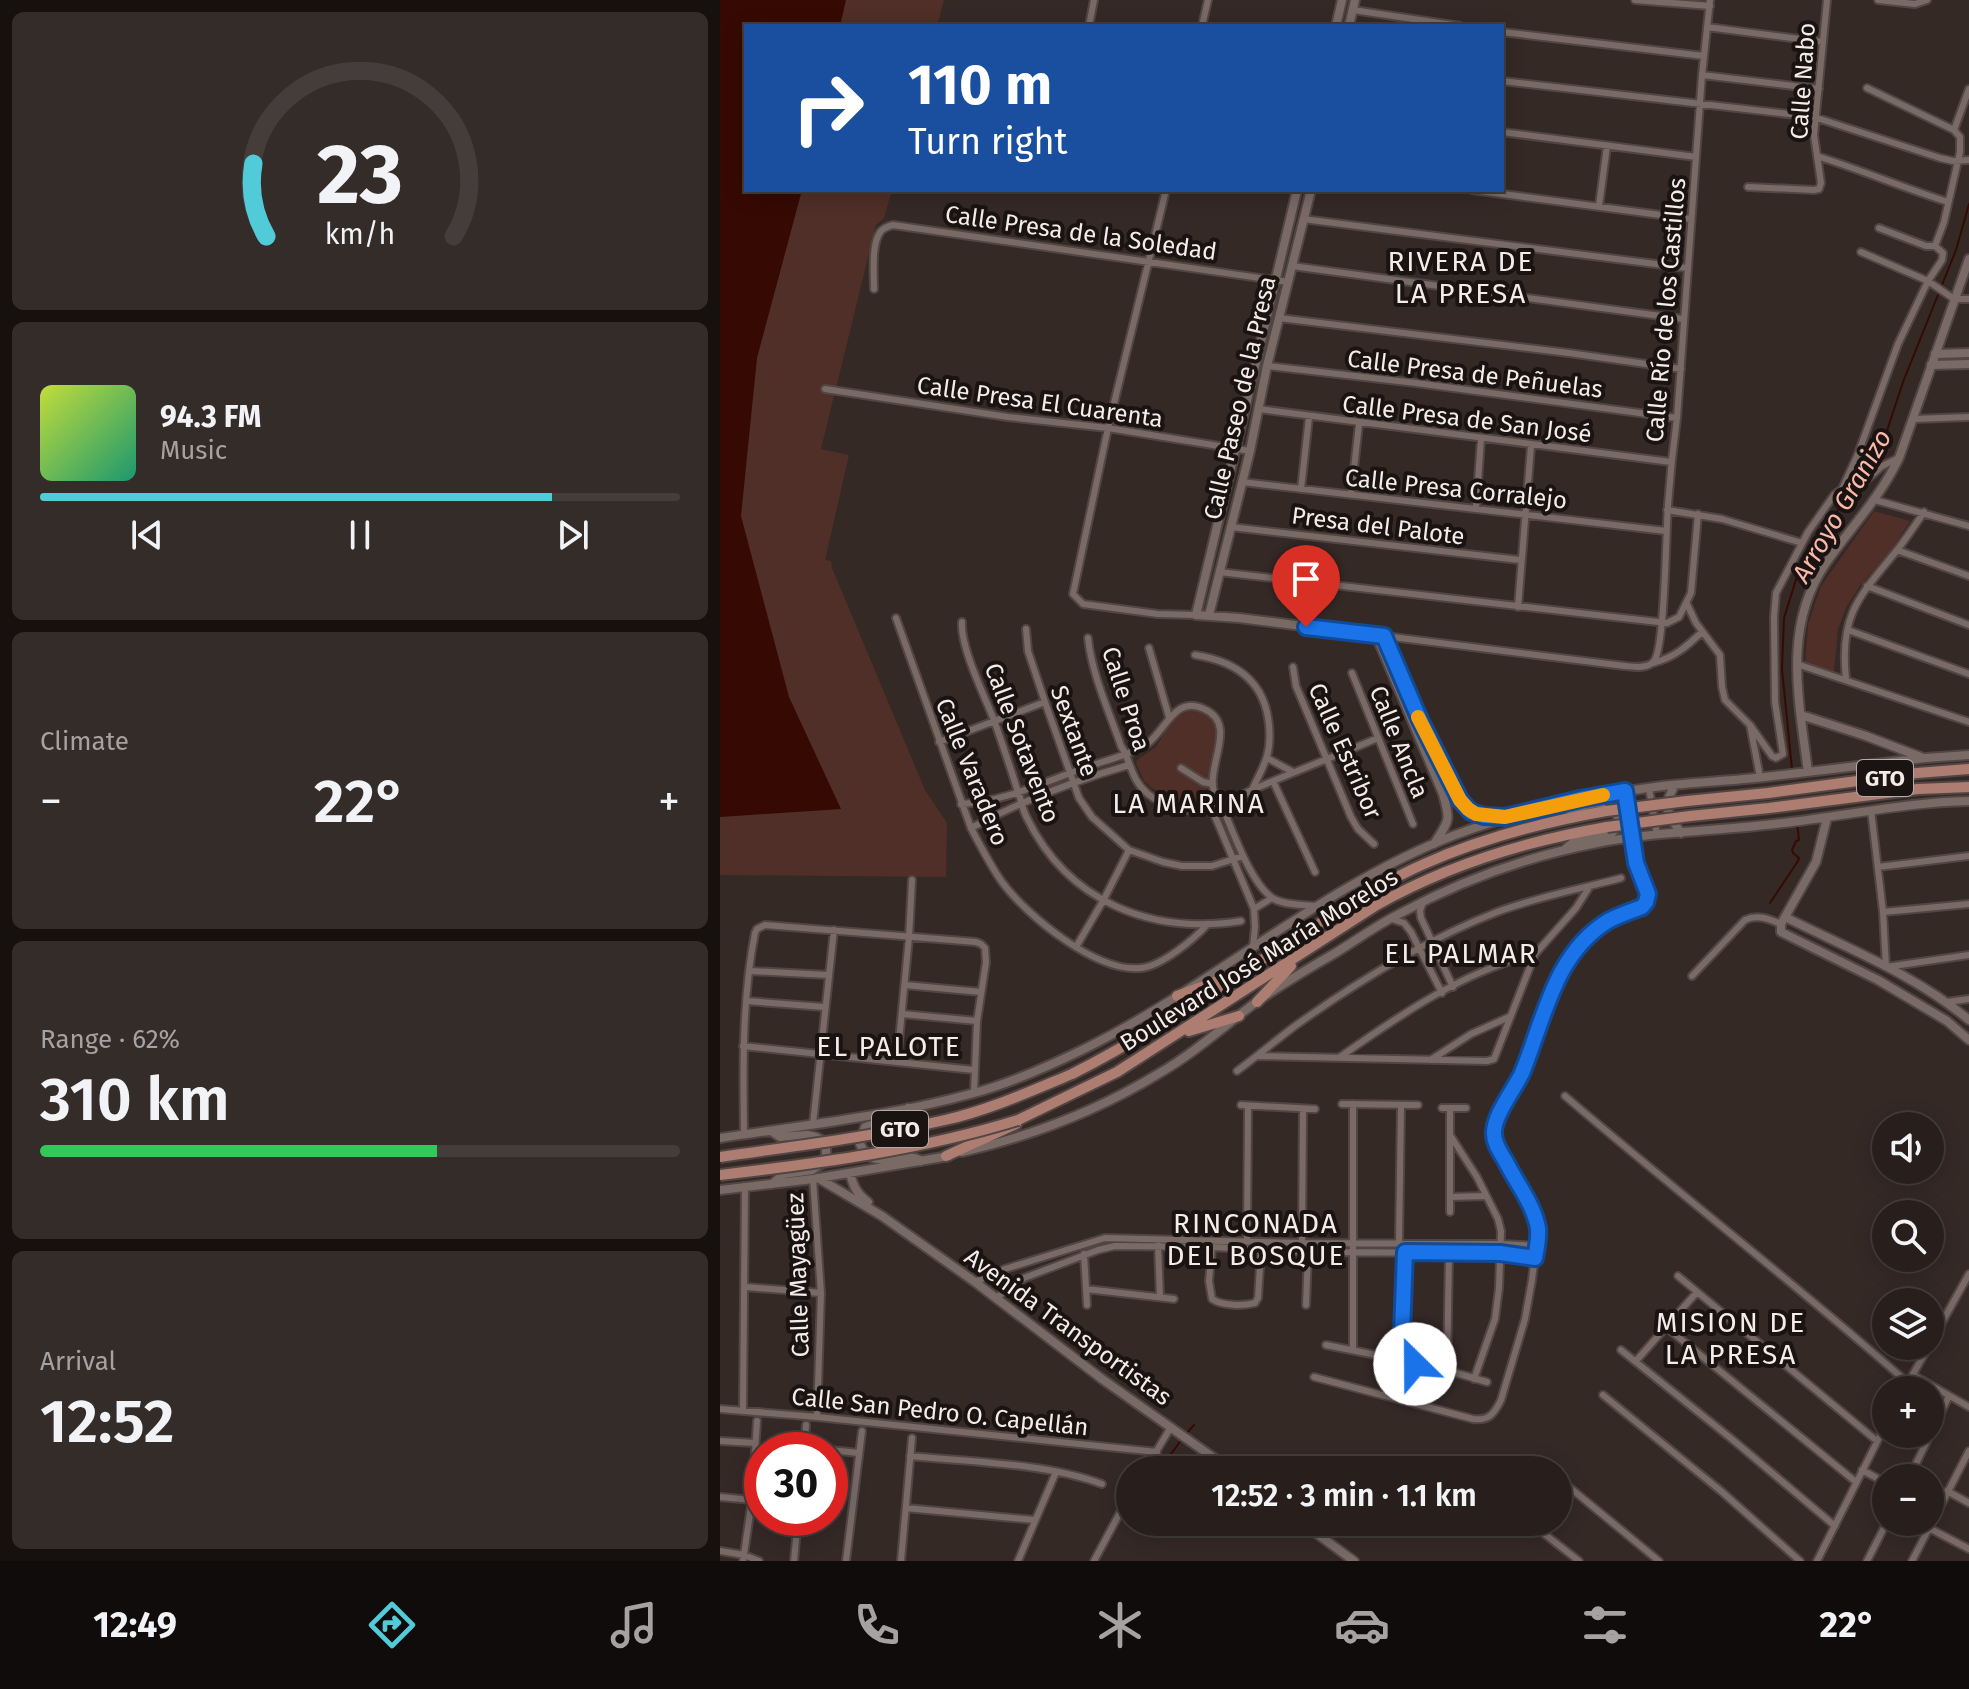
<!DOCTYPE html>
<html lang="en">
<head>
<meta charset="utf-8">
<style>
  :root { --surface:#281f1c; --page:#342c29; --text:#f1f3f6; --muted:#a5a2a3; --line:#443d3b; --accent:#52cbd9 }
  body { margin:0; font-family:"Fira Sans",sans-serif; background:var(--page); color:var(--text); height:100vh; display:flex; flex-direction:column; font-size:30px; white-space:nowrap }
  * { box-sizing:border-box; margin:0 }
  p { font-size:26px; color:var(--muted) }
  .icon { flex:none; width:44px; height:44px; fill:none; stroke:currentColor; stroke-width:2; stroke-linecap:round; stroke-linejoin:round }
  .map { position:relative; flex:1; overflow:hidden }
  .sheet { display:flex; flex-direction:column; gap:12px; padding:12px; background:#16110f; width:720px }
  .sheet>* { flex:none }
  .banner { position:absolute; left:24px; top:24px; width:760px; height:168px; border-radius:0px; box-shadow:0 4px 20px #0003,0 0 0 2px var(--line); background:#1a4fa0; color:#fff; overflow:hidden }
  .controls { position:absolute; left:1152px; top:1112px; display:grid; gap:16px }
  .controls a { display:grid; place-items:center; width:72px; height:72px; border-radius:50%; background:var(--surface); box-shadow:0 4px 20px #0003,0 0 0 2px var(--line); font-size:40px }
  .speed { position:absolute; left:24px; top:1432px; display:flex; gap:16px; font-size:40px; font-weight:700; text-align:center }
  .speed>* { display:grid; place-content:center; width:104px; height:104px; border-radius:50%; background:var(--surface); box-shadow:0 4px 20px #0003,0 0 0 2px var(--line); line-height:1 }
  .speed .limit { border:12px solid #d22; background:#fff; color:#111 }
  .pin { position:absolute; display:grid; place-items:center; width:68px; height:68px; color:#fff; margin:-82px -34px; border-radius:50% 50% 50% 0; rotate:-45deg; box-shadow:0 0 8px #0007 }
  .pin .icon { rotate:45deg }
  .me { position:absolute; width:88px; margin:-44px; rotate:337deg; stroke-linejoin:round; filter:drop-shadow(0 0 6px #0008) }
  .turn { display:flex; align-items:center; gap:28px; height:168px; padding:0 32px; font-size:36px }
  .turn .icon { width:104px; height:104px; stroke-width:2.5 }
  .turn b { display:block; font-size:56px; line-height:68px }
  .big { font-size:60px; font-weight:600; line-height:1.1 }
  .sheet .tile { flex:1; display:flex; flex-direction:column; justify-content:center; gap:12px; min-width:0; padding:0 28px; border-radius:12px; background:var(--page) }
  .sheet .dial { align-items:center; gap:0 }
  .dial svg { height:208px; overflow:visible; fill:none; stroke:var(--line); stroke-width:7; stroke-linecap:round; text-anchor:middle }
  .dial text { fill:var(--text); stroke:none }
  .song { display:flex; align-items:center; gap:24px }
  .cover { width:96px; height:96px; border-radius:12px; background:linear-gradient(135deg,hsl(70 70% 55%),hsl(160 70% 35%)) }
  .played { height:8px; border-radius:4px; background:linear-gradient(90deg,var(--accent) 80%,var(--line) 80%) }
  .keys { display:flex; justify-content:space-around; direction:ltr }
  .heat { display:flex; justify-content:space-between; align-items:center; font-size:44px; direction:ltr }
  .charge { height:12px; border-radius:6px; background:linear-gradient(90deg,#34c759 62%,var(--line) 0) }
  .trip { position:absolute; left:396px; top:1456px; width:456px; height:80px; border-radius:40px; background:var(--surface); box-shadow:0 4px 20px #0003,0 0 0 2px var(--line); font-weight:600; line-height:80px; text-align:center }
  .tab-bar { display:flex; height:128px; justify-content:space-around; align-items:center; background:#100c0b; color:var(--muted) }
  .tab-bar .icon { width:56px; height:56px }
  .tab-bar .on { color:var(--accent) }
  .tab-bar b { font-size:36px; color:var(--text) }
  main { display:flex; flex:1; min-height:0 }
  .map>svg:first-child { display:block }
  .green { fill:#4f2f27 }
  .water { fill:#360a03 }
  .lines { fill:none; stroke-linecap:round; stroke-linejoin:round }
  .stream { stroke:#360a03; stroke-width:2 }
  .minor-casing { stroke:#514644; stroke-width:10 }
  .tertiary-casing { stroke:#514644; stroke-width:12 }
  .primary-casing { stroke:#514644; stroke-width:14 }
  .minor { stroke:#796a66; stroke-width:6 }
  .tertiary { stroke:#796a66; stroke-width:8 }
  .primary { stroke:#ae7d72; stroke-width:10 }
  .primary-bridge-casing { stroke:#514644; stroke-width:14; stroke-linecap:butt }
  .primary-bridge { stroke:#ae7d72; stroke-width:10 }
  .route-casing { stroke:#114b97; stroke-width:20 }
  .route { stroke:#1a73e8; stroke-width:14 }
  .slow { stroke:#f59e0b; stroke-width:14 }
  .labels { text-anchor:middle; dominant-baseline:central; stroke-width:8; stroke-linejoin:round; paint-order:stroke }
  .shield { fill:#191312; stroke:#b3aba9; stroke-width:2 }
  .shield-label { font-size:22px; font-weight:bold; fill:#f5ecea }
  .street-label { font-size:24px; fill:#f5ecea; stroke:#191312 }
  .water-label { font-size:26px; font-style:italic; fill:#fbb7a8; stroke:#191312 }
  .quarter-label { font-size:28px; letter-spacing:2px; fill:#f5ecea; stroke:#191312 }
</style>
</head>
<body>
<main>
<section class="sheet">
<div class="tile dial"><svg viewBox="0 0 100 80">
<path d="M14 69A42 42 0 1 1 86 69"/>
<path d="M14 69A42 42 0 0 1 9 41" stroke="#52cbd9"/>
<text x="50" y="56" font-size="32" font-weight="700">23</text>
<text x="50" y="72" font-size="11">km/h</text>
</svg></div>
<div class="tile">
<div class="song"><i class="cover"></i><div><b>94.3 FM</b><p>Music</p></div></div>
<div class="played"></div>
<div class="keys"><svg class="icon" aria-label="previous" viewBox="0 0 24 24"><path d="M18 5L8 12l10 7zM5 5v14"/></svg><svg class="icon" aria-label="pause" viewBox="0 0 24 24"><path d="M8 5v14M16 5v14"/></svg><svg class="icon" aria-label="next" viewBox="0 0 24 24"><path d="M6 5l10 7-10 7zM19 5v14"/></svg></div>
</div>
<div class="tile"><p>Climate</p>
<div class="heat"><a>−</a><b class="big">22°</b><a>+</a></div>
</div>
<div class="tile"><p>Range · 62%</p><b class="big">310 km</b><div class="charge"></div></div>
<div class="tile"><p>Arrival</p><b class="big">12:52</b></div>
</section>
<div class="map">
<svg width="1249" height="1561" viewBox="0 0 1249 1561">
  <rect width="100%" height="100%" fill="#352926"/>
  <path class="green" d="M0,0H224L217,26H26V190H172L164,218L156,225L101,449L129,455L105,560L111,561L112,568L205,790L227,823L226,877L0,875Z
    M1154,511L1190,521L1172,549L1140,586L1127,606L1118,629L1114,672L1085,664L1088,624L1101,586Z
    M473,709C509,716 498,745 491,771C486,789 491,792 476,806L447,800L424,781L416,763L417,760L436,747L453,718L461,712Z"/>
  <path class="water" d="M0,0H126L120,26H26V190H82L37,358L21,516L69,697L121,809L0,817Z"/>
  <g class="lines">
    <path class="stream" d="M1142,480L1163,443L1183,382L1236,250L1249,204
      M1072,769L1062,669L1064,618L1079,570L1111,517L1135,494L1139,486
      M1050,903L1078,861L1079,858L1073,853L1072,850L1076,841L1079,840L1077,823
      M466,1434L474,1425
      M451,1454L462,1439"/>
    <defs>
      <path id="minor" d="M915,0L990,6
        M1158,0L1195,4L1207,0
        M633,10L740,26
        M369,26L374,0
        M482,26L488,0
        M987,27L1103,42
        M782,32L984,56
        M982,75L1099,89
        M782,81L1094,117L1220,158L1233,161L1249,160
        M1147,88L1234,130L1240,137V152L1224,222L1215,246
        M1234,130L1249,89
        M782,132L976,157
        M1097,156C1141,170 1184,188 1228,202
        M1028,187L1094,190L1099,189L1101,183L1094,135L1107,0
        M446,190L388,428L353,594L363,604L438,614L476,615
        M752,190L971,219
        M879,206L887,146
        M583,219L967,268
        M1159,228L1206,246H1215
        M1141,252L1208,281L1234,299H1249
        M572,266L963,319
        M154,289C154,274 151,243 161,231C164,228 169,226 173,225L568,282
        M559,318L849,353L961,369
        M547,366L696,383L957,418
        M105,389L288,417L388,428L530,451
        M539,409L951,462
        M1194,419L1249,417
        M522,482L946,531
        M581,489L589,417
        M1122,489L1138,454L1178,344L1208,281L1222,260L1223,253L1215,246
        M631,495L639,424
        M1155,500L1249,526
        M756,509L761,439
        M947,510L1002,519L1082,543
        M511,527L800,560
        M1177,550L1249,576
        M499,572L947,623L959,617L971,593L978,514
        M1147,586L1249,625
        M967,604L976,623L1000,655L1002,687L1005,700L1030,725L1040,777
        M798,607L811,446
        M176,618L251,828C261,847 270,865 282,882C307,916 377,973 421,968C442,966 474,939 488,924
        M242,622C240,646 264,695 274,720C282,743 290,766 297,789C301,798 302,809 307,818C348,902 431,935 521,921
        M306,629L308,651L325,702L359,798L372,817L409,850L443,862L462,866H492L523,856
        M1128,630L1249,674
        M664,636L905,666C914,667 928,669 934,661C945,648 946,529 948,505C950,476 953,447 957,418L982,75L990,0
        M368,638C372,675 389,711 401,746C412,763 410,779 428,794C442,806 474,815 493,809C506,805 519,796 532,790C573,772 616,756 658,738
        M429,648L449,717
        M475,655C515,661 545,681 549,725C550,735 550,746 547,756C544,767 537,779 532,790
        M933,663C955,657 966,647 982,632
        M1077,664L1249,722
        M573,667L576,686L631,817L638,829L654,844
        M632,673L693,824
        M1126,679C1119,613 1140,596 1178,549C1187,537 1196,524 1204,512
        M1030,725L1052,756L1056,758L1063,754L1055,702L1054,617L1056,593L1088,532L1114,495L1122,489L1131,488L1144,482L1162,466L1179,458
        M219,742L325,702
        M547,758L573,772
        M461,768L483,782L493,784
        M553,781L595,872
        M929,788L937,835
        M241,804C284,802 324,782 364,768C383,761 411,755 427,744C446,730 455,695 484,709C517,723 489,762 493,787C494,795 500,801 503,809C514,833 531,885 554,899C565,905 583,905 596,906
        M492,809L534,909L535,927L533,947
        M1151,810L1163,912L1166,967
        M251,828C301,801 354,781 409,765
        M1158,867L1249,856
        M703,902L700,911L701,918L733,987
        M534,909L552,898
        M1163,912L1249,904
        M672,919L684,923L691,932L722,993
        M356,947L383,901L409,850
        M1166,967L1249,955
        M30,971L108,975
        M972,976L1025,920C1038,914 1049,919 1061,924
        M185,985L261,992
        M27,1001L104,1007
        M1227,1002L1249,999
        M182,1014L257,1021
        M23,1046L254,1070
        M537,1056L767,1061L774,1059L815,954L856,908L870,886
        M620,1057C677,1017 745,970 815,954
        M712,1059L751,1034L789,1017
        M177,1062L189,937L192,880
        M517,1071C536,1057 555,1041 575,1026C638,981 705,940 777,912C817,897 860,889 901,878
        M845,1096C958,1193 1076,1284 1188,1383
        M622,1104L698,1105
        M633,1104V1350
        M521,1105L595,1109
        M722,1108H746
        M93,1124L114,930
        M24,1134C23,1067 22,999 35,933L37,929L45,925L256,942L261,944L265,948L266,962L257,1021L254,1093
        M730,1135L757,1177L778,1219L781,1231L779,1288L775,1319L754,1379
        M93,1179L101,1293L97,1417
        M730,1197L766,1196
        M730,1212V1109
        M527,1241L528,1106
        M582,1243L583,1109
        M679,1243L681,1105
        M438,1245L440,1297
        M492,1247L489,1281L492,1299C502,1306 523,1306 535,1303L538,1298L541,1250
        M364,1254L367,1305
        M958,1276L1157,1441
        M255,1282L285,1269L385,1238L582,1243L781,1244L818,1246
        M26,1287L101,1293
        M366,1289L454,1299
        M276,1298L304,1278L378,1250L395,1246L492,1247L588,1252L780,1253L815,1258
        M586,1305L588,1252
        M946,1327L1136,1482
        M1210,1344L1249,1274
        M606,1345L681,1360L695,1364
        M901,1350L1013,1440L1115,1526
        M681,1360L685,1252
        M916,1361L977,1292
        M719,1368L767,1382
        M727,1370L729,1253
        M1193,1375L1249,1407
        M594,1377L753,1419C769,1421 774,1414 781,1400L805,1319L812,1280L818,1232L813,1213L775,1141L774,1125L802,1071L833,989L850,958L877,929L899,916L922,907L927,900V891L916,863L905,791
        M1184,1390L1209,1346
        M883,1395L1001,1491L1080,1561
        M0,1409L97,1417L437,1452
        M23,1411L25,1186
        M0,1441L35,1443
        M84,1447L108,1450
        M84,1450L86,1425
        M110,1450L139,1453
        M190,1456C252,1462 325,1463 382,1484
        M425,1470L451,1427
        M1142,1470L1166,1483
        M1189,1478L1229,1396
        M843,1482L939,1561
        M1227,1491L1249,1503
        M0,1497L32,1500
        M186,1508L315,1520
        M813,1525L859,1561
        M1209,1528L1249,1549
        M0,1551L24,1555L39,1561
        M23,1561L32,1500L37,1421
        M74,1561L78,1518
        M126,1561L142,1431
        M181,1561L192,1438
        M298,1561L336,1472
        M374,1561L410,1494
        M1097,1561L1166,1424
        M1147,1561L1167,1522
        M1192,1561L1249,1451"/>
      <path id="tertiary" d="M616,26L622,0
        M629,26L635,0
        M577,190L476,615L519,618L664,636L700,720L740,800C754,820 763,813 784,817
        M1215,354L1249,353
        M1211,365L1249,364
        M489,615L530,451L547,366L591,190
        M656,635L723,794C731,822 729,820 714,844
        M1081,715L1146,736L1201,757
        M1088,772C1079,700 1062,627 1106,563C1131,527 1159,499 1179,458L1249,259
        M955,785C942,807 947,813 961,833
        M843,803L848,809H853C866,806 895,794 898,815C899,823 897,828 892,833L857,839L844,850
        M1107,818L1096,862L1061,924V932L1158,980L1227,1021L1249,1040
        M1065,917C1127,948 1196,975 1249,1020
        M188,1108C181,1125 160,1120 145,1127L140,1144C154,1175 180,1147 201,1161
        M51,1131L60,1137L87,1135L96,1137L102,1140L106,1149V1155L101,1164L92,1170L64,1174L52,1184
        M0,1138C85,1125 171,1116 254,1093C291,1083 327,1067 362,1050C491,987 600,887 735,835C802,810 871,795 942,786C976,782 1010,781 1045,777C1098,771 1151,764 1205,758L1249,755
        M242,1152C312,1136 377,1111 438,1074C473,1054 503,1027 535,1003C562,984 589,968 617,952C638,939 657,925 679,914C740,881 809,856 877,843C938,831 1001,831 1063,823C1125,816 1187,802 1249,801
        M130,1173C133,1186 137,1194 148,1202
        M98,1178L162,1216L255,1282L382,1379L511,1470
        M0,1190L93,1179L229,1156
        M581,1522L634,1561"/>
      <path id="primary" d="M967,801L1048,793L1197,773L1249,769
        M970,816L1049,808L1198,789L1249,787
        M457,996L503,979
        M537,1002L571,966
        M469,1031L519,1016
        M352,1074C435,1032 513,977 593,928C629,905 665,881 704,864C762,838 824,822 886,811
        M298,1120L397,1072L655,906C727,865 806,841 887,827
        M226,1156L296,1124"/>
    </defs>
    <use href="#minor" class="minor-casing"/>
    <use href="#tertiary" class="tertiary-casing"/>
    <use href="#primary" class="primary-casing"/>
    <use href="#minor" class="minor"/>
    <use href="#tertiary" class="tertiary"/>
    <use href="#primary" class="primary"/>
    <defs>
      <path id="primary-bridge" d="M886,811L967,801
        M887,827L970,816
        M0,1157C75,1146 151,1137 225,1120C269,1110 311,1091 352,1074
        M0,1175C101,1163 201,1150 298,1120"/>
    </defs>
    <use href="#primary-bridge" class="primary-bridge-casing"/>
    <use href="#primary-bridge" class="primary-bridge"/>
  </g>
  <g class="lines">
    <defs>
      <path id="route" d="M586,627L664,636L700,720L740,800L751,812L764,816L785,817L860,799L905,791L916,863L928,894L926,902L922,907C911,911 899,915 888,921C834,954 824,1020 802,1073C794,1090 773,1116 774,1134C774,1144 781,1153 786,1162C796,1182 814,1205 818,1228C819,1238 817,1248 815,1258L780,1253L685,1252L681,1360L695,1364"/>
    </defs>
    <use href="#route" class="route-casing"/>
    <use href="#route" class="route"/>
    <path class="slow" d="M698,717L740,800L748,809L756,814L785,817L883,795"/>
  </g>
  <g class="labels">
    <g class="shield">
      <rect x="1137" y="760" width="56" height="36" rx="6"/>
      <rect x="152" y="1111" width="56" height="36" rx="6"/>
    </g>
    <g class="shield-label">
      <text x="1165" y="778">GTO</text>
      <text x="180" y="1129">GTO</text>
    </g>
    <g class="street-label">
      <text transform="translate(1083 81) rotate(-86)">Calle Nabo</text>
      <text transform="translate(361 233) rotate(8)">Calle Presa de la Soledad</text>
      <text transform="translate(946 310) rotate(-85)">Calle Río de los Castillos</text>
      <text transform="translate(755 374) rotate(7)">Calle Presa de Peñuelas</text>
      <text transform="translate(520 398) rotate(-77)">Calle Paseo de la Presa</text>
      <text transform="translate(320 402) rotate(8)">Calle Presa El Cuarenta</text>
      <text transform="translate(747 419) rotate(7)">Calle Presa de San José</text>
      <text transform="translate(736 489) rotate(6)">Calle Presa Corralejo</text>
      <text transform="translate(658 526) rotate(7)">Presa del Palote</text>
      <text transform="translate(406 699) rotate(72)">Calle Proa</text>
      <text transform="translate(354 731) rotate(70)">Sextante</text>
      <text transform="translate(679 742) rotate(68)">Calle Ancla</text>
      <text transform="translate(302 743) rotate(69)">Calle Sotavento</text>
      <text transform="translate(625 751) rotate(66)">Calle Estribor</text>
      <text transform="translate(252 772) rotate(68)">Calle Varadero</text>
      <text transform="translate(539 960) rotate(-32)">Boulevard José María Morelos</text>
      <text transform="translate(78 1275) rotate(-92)">Calle Mayagüez</text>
      <text transform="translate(348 1327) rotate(36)">Avenida Transportistas</text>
      <text transform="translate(220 1412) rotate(6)">Calle San Pedro O. Capellán</text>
    </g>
    <g class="water-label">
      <text transform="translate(1122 506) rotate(-60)">Arroyo Granizo</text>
    </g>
    <g class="quarter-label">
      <text x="741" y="261">RIVERA DE<tspan x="741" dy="32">LA PRESA</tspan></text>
      <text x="469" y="803">LA MARINA</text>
      <text x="741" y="953">EL PALMAR</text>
      <text x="169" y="1046">EL PALOTE</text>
      <text x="536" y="1223">RINCONADA<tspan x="536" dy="32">DEL BOSQUE</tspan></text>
      <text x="1011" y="1322">MISION DE<tspan x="1011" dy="32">LA PRESA</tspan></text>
    </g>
  </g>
</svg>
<div class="controls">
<a><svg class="icon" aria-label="sound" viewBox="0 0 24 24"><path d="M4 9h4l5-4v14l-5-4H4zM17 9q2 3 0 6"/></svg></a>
<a><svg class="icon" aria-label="search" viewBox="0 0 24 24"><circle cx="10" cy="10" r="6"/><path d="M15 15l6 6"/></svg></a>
<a><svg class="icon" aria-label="layers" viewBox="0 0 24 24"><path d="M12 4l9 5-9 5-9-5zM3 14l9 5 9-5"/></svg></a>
<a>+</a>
<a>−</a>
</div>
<div class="speed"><div class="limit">30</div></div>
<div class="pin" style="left:586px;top:627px;background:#d93025"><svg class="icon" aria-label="arrive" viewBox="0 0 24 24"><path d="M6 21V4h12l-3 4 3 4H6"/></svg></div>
<svg class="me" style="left:695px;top:1364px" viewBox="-20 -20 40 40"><circle r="19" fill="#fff"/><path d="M0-13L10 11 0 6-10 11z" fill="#1a73e8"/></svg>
<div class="trip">12:52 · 3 min · 1.1 km</div>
<div class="banner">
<div class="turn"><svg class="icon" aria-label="right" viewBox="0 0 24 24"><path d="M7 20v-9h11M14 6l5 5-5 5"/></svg><div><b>110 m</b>Turn right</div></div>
</div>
</div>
</main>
<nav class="tab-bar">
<b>12:49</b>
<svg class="icon on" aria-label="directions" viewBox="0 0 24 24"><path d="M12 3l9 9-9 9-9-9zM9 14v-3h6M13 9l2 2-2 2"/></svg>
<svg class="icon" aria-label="music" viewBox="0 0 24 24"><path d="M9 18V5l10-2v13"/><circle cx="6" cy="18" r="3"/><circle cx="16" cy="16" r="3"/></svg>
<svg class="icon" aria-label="phone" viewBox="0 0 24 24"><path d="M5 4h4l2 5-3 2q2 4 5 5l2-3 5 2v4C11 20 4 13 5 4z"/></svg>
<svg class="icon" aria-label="climate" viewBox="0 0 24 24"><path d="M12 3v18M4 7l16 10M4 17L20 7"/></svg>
<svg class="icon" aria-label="car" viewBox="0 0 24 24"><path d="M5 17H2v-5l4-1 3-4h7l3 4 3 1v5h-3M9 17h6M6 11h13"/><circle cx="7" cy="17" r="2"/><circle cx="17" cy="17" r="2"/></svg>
<svg class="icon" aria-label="filters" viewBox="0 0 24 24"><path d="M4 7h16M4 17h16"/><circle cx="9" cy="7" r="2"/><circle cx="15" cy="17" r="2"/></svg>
<b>22°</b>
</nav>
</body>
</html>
